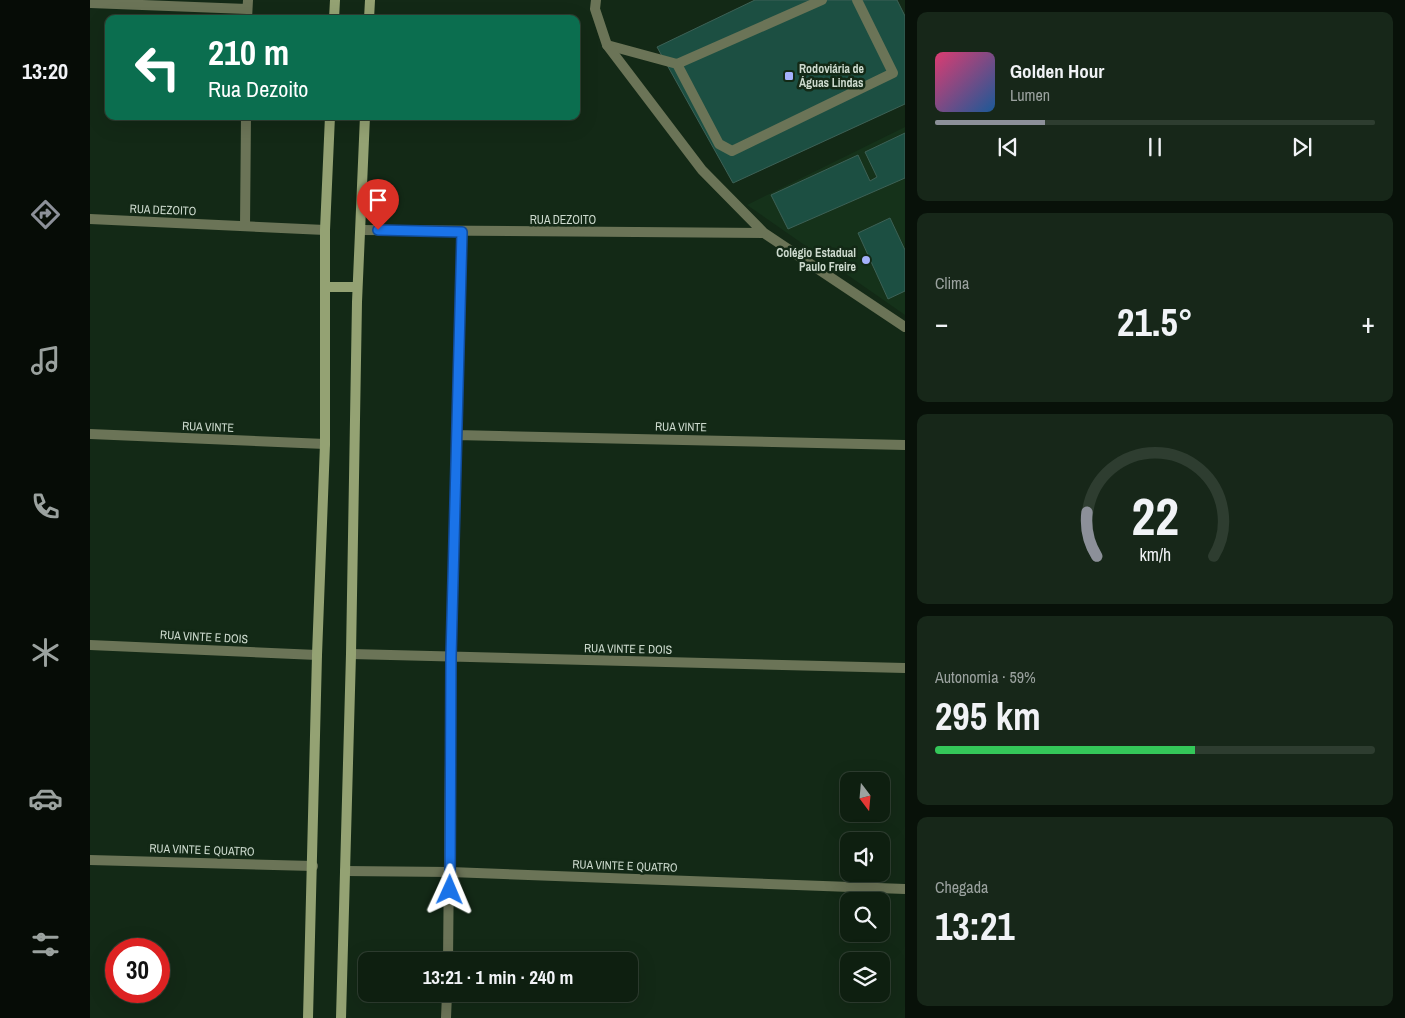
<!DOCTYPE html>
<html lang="pt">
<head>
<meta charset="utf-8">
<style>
  :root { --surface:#0e1f10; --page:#172719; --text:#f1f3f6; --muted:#9ba29f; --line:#2e3d30; --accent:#8c9099 }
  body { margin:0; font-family:"Archivo Narrow",sans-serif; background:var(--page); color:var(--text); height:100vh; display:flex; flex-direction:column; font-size:19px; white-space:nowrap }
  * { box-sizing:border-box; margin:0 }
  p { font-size:16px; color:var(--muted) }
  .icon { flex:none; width:28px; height:28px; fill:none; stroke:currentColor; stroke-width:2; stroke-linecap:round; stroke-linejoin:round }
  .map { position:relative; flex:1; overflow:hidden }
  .sheet { display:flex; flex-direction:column; gap:12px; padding:12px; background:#081109; width:500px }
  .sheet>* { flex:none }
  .hud { position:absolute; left:15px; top:15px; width:475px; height:105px; border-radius:10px; box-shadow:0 5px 20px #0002,0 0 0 1px var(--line); background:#0b6e4f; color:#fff; overflow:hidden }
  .needle { width:32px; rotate:164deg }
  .controls { position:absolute; left:750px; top:772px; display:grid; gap:10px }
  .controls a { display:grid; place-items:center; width:50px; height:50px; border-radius:10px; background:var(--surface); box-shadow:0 5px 20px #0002,0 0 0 1px var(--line); font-size:25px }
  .speed { position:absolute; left:15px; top:938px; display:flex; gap:10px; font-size:25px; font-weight:700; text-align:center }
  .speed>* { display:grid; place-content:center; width:65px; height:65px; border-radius:50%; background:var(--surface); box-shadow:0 5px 20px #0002,0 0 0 1px var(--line); line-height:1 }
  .speed .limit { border:8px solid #d22; background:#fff; color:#111 }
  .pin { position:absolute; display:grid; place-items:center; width:42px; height:42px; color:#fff; margin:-51px -21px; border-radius:50% 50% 50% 0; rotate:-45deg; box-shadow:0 0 5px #0007 }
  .pin .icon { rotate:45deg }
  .me { position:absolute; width:55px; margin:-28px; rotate:1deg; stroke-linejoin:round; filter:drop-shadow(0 0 4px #0008) }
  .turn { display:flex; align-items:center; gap:18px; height:105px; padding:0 20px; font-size:22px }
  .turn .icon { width:65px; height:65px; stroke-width:2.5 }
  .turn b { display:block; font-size:35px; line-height:42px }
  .big { font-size:38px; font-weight:800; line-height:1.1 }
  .sheet .tile { flex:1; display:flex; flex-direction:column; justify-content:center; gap:8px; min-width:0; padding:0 18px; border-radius:10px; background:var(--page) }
  .sheet .dial { align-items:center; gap:0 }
  .dial svg { height:130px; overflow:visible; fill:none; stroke:var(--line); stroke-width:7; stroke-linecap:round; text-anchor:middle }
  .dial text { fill:var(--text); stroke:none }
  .song { display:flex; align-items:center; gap:15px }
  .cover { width:60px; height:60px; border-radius:8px; background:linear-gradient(135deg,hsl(340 70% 55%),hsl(210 70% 35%)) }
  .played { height:5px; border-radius:2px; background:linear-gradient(90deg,var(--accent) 25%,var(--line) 25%) }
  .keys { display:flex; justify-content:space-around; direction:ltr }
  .heat { display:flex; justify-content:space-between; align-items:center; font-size:28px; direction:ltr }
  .charge { height:8px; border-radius:4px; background:linear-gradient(90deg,#34c759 59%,var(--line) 0) }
  .trip { position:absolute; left:268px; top:952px; width:280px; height:50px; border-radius:10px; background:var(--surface); box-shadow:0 5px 20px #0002,0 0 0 1px var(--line); font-weight:800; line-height:50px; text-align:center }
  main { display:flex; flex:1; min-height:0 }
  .tabs { display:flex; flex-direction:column; width:90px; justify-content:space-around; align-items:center; background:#060c06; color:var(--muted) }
  .tabs .icon { width:35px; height:35px }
  .tabs .selected { color:var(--accent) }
  .tabs b { font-size:22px; color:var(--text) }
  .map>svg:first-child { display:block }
  .built { fill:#15321a }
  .building { fill:#1c4f42; stroke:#3d6156 }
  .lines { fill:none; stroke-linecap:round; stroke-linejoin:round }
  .lane { stroke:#6b7457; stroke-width:10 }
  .street { stroke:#6b7457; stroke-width:10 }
  .secondary { stroke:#94a273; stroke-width:10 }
  .route-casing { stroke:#114b97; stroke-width:12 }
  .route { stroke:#1a73e8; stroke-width:9 }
  .poi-dot { fill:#a5b1fc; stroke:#132916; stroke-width:2 }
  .labels { text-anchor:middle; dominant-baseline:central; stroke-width:5; stroke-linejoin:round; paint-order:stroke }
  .poi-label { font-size:12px; font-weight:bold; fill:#cddace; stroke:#132916; text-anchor:start }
  .street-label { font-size:12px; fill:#cddace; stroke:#132916 }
</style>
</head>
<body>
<main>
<nav class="tabs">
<b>13:20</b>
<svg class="icon selected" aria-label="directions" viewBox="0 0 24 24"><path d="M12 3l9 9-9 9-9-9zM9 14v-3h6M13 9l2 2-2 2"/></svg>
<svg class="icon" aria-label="music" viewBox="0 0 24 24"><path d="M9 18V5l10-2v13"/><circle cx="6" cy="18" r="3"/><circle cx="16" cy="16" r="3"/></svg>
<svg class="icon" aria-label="phone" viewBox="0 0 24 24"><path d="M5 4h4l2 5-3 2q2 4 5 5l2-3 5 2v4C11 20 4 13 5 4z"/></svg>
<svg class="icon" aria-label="climate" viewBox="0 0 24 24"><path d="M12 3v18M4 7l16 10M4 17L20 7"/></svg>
<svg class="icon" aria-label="car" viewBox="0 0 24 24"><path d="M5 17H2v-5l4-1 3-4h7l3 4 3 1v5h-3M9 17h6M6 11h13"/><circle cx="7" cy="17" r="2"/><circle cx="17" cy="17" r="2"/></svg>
<svg class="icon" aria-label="filters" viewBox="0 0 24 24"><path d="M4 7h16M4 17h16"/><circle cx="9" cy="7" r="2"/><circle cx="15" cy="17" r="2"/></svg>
</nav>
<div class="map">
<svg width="815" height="1018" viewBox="0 0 815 1018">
  <rect width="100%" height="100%" fill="#132916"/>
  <path class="built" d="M815,127V315L657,205Z"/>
  <path class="building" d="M665,0H807L815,16V104L643,183L567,47Z
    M815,133V178L698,229L681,195L768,155L780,181L787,177L775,152Z
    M800,218L815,250V291L798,299L768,233Z"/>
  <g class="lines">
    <path class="lane" d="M517,45L587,64L732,0
      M587,64L629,144L642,151L803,73L767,0"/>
    <path class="street" d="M506,0L505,9L517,45L612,170L674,233L815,327
      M0,3L157,9
      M157,19L158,0
      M0,219L235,230
      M155,226L156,116
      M271,230L674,233
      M0,434L235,444
      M366,435L815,445
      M0,645L227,655
      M261,654L815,668
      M0,860L223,866
      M255,871L360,872L815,889
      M358,961L361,657L372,232
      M356,1018L357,994"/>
    <path class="secondary" d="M244,19L245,0
      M279,19L280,0
      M235,287H267
      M218,1018L227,655L235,444V230L240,116
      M251,1018L261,654L267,302L275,116"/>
  </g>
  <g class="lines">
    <defs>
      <path id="route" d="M288,230L372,232L361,657L360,890"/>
    </defs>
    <use href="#route" class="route-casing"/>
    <use href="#route" class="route"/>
  </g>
  <g class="poi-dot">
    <rect x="694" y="71" width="10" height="10" rx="2.5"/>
    <circle cx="776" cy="260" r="5"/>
  </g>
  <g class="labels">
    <g class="poi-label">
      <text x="709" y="69">Rodoviária de<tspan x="709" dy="14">Águas Lindas</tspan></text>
      <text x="766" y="253" text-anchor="end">Colégio Estadual<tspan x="766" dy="14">Paulo Freire</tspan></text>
    </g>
    <g class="street-label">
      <text transform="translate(73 210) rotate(2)">RUA DEZOITO</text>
      <text x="473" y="220">RUA DEZOITO</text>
      <text transform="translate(118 427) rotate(2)">RUA VINTE</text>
      <text transform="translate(591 427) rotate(1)">RUA VINTE</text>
      <text transform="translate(114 637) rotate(3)">RUA VINTE E DOIS</text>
      <text transform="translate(538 649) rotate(1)">RUA VINTE E DOIS</text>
      <text transform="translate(112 850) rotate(2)">RUA VINTE E QUATRO</text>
      <text transform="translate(535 866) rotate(2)">RUA VINTE E QUATRO</text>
    </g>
  </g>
</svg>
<div class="controls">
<a><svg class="needle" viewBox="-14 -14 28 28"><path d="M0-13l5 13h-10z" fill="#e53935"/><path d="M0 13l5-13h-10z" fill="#9ba29f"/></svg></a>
<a><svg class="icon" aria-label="sound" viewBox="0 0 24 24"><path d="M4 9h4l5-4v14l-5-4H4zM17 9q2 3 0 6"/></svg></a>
<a><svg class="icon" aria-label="search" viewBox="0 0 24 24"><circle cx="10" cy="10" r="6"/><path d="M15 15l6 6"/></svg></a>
<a><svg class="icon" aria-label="layers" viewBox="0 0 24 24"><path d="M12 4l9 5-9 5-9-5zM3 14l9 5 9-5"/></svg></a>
</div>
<div class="speed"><div class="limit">30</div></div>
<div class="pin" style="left:288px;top:230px;background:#d93025"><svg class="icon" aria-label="arrive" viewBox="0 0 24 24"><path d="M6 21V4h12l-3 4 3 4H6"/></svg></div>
<svg class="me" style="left:360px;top:890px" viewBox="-20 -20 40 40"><path d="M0-17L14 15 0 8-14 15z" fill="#1a73e8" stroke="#fff" stroke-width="4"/></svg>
<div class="trip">13:21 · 1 min · 240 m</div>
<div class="hud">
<div class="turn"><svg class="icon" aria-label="left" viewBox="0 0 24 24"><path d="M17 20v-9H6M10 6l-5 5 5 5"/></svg><div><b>210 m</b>Rua Dezoito</div></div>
</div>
</div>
<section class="sheet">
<div class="tile">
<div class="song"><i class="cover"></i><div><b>Golden Hour</b><p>Lumen</p></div></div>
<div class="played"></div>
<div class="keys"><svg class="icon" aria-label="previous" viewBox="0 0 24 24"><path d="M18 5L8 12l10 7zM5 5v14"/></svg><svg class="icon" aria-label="pause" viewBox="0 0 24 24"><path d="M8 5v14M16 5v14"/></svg><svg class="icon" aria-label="next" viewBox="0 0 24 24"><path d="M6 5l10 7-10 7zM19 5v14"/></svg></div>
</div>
<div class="tile"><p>Clima</p>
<div class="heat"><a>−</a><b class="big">21.5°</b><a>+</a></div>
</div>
<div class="tile dial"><svg viewBox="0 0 100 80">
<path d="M14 69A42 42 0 1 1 86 69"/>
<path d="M14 69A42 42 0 0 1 8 42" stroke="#8c9099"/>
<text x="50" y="56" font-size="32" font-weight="700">22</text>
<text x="50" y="72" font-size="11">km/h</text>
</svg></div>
<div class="tile"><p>Autonomia · 59%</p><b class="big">295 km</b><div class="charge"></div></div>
<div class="tile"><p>Chegada</p><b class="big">13:21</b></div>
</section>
</main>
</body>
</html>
